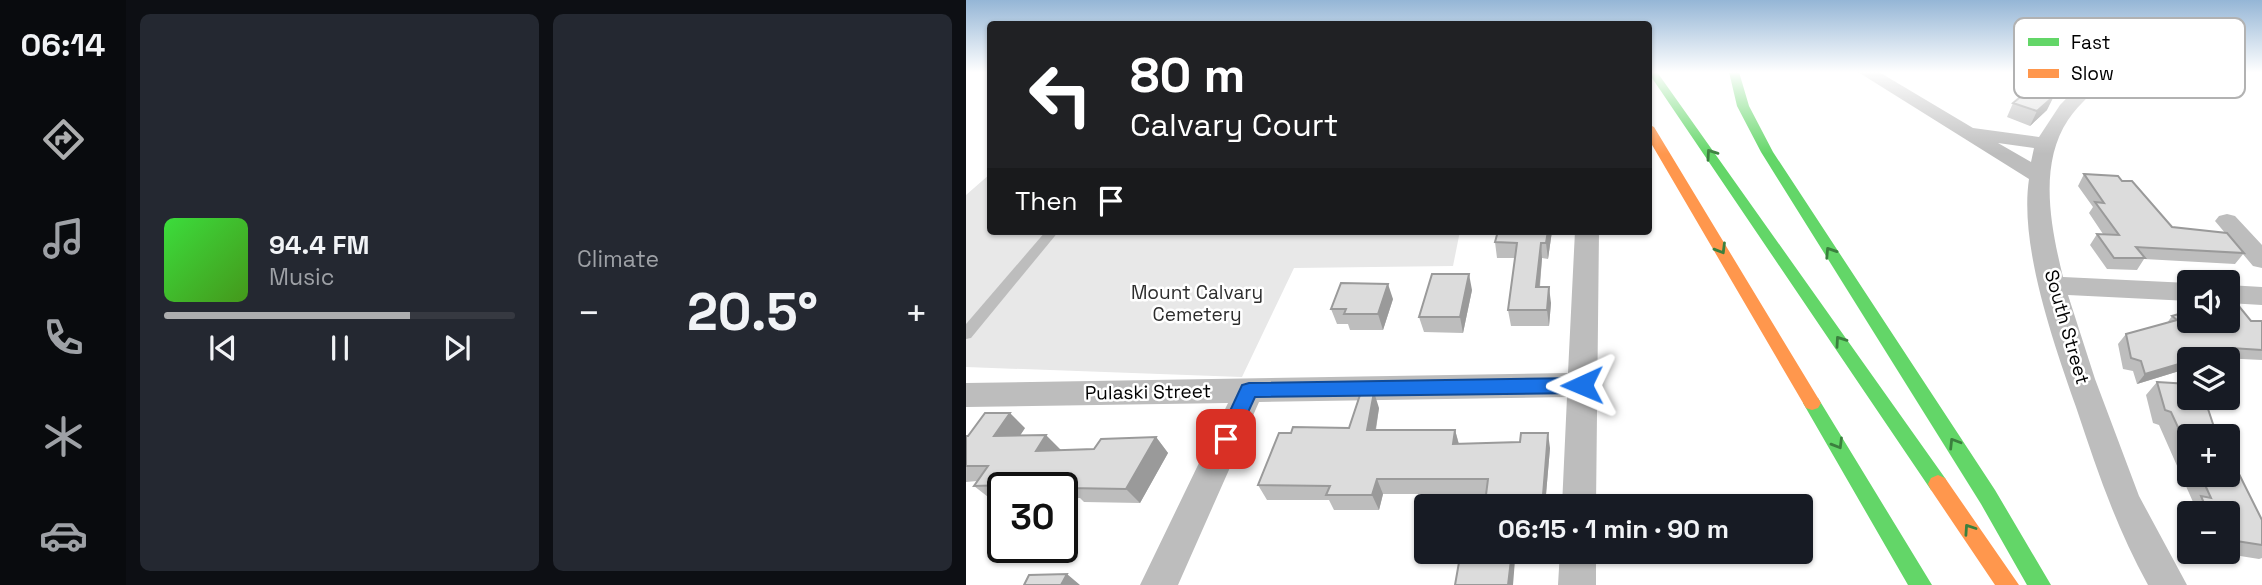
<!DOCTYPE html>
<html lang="en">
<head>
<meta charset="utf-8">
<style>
  :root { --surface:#171b24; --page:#242831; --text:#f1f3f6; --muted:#9ea1a6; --line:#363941; --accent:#adaeaf }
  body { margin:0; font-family:"Space Grotesk",sans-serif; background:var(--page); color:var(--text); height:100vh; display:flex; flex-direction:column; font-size:26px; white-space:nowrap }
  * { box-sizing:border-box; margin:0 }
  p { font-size:23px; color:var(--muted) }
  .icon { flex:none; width:38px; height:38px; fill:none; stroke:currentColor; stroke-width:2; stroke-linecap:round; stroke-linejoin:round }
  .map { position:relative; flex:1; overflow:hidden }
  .sheet { display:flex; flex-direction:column; gap:14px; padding:14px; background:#0d0f14; width:840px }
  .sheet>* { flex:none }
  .top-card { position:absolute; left:21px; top:21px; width:665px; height:214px; border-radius:7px; box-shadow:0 2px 5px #0004; background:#202124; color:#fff; overflow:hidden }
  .buttons { position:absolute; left:1211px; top:270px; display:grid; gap:14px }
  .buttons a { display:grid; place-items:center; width:63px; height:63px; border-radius:7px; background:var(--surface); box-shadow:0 2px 5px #0004; font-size:35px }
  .speed { position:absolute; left:21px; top:472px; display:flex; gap:14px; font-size:35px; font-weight:700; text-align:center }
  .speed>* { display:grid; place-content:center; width:91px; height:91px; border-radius:50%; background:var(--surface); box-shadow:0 2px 5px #0004; line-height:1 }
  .speed .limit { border:4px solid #111; border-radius:10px; background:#fff; color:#111 }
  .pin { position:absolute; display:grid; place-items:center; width:60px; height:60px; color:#fff; margin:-30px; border-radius:14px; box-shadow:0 4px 10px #0006 }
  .me { position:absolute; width:77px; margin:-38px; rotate:269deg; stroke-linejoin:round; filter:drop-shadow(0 0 5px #0008) }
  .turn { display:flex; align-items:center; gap:24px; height:147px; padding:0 28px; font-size:32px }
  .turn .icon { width:91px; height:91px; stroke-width:2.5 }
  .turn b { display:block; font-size:49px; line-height:60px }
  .then { display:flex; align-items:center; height:66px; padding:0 28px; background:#0003; gap:14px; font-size:26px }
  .big { font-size:52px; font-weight:700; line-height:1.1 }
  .sheet .card { flex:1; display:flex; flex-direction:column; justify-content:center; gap:10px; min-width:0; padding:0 24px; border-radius:10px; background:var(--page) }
  .song { display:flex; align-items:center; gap:21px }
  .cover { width:84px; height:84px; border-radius:10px; background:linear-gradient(135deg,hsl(120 70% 55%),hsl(100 70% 35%)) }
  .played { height:7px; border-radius:4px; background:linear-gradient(90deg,var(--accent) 70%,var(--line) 70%) }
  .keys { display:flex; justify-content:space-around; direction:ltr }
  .heat { display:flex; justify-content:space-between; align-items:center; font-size:38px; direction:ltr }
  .sheet .tiles { flex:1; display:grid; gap:14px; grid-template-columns:repeat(2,1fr) }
  .trip { position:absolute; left:448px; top:494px; width:399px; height:70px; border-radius:7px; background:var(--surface); box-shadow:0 2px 5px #0004; font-weight:700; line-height:70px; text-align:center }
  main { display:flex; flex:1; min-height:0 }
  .dock { display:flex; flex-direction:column; width:126px; justify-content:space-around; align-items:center; background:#090b0e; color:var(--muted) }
  .dock .icon { width:49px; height:49px }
  .dock .active { color:var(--accent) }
  .dock b { font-size:32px; color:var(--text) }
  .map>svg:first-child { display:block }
  .green { fill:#e8e8e8 }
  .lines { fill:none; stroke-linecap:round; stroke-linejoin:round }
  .lane { fill:#bdbdbd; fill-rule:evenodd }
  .street { fill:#bdbdbd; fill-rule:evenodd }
  .fast { fill:#63d668; fill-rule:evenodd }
  .slow { fill:#ff974d; fill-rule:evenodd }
  .wall { fill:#bdbdbd }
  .shaded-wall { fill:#9a9a9a }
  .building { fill:#dcdcdc; stroke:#9a9a9a; stroke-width:2 }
  .oneway { stroke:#3b803e }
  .route { fill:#1a73e8; stroke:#114b97; stroke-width:2 }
  .labels { text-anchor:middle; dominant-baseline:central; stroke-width:5; stroke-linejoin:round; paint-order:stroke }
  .park-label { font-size:19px; fill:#2d2d2d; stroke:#fff }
  .street-label { font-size:19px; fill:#000; stroke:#fff }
  .key { fill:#fff; stroke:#b2b2b2; stroke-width:2 }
  .key-label { font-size:19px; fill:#000 }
</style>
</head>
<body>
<main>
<nav class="dock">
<b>06:14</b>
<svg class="icon active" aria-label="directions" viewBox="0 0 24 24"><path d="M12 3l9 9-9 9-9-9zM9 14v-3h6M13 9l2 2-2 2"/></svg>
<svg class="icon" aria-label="music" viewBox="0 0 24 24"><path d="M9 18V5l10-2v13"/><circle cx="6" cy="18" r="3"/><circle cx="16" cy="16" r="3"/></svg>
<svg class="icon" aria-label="phone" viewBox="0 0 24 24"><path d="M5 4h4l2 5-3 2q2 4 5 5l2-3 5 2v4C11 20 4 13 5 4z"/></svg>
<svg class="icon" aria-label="climate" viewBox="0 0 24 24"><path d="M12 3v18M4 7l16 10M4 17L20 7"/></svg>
<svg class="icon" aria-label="car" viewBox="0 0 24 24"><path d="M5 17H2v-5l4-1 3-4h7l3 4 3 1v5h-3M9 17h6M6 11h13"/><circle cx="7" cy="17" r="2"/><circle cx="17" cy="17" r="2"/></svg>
</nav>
<section class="sheet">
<div class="tiles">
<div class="card">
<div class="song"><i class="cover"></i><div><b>94.4 FM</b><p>Music</p></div></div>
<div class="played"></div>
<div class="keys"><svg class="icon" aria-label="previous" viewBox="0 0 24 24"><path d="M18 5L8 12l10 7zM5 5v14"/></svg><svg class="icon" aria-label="pause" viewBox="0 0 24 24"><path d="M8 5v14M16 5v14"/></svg><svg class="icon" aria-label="next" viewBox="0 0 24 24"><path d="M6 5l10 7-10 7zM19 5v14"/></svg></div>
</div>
<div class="card"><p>Climate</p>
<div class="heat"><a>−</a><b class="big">20.5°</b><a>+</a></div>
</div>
</div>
</section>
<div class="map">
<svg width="1296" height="585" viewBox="0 0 1296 585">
  <rect width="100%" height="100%" fill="#fff"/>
  <path class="green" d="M24,174V231H494L487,266L328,268L276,377L0,367V195Z"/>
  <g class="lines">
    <path class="lane" d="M80,231H93L5,338L0,339V324Z"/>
    <path class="street" d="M892,72H913L1007,128L1073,137L1094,105L1126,72H1145C1132,89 1114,102 1102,120C1072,165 1085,228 1097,277L1223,283V301L1102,295L1129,379L1173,496L1221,585H1182C1150,527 1131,470 1110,407C1088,344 1053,246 1063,179ZM1032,143L1068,148L1065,162Z
      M1261,214L1269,216L1296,245V268L1287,266L1249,221L1253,216Z
      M609,231H633L630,506H596L601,397L293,402L212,585H174L262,403L0,407V383L602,373Z
      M1262,285L1296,287V305L1262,303Z
      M594,551H630V585H592Z"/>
    <path class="fast" d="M682,72H691L979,478L982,484L979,490L972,493L965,490Z
      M763,72H773L783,106L807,152L1029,490L1085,585H1061L1015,504L795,152L771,106Z
      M846,396L852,398L966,585H942L837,403L840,398Z"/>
    <path class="slow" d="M682,124L688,127L852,398L855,403L852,408L846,410L840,408L682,138Z
      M972,475L979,478L1053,585H1029L965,490L962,484L965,478Z"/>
  </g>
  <path class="wall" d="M1047,103L1081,110L1064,126L1041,117Z
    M1118,174L1156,181L1206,227L1278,253L1269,264L1178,259L1171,270L1141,269L1124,245L1131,234H1137L1123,213L1127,207L1112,186Z
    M586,231L582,259L576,258L574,287L585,303L583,326H545L542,310L549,258H531L529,242Z
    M506,290L497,333L458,332L453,317Z
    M427,299L417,330H384L382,324H371L365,309Z
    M1206,316L1296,321V360L1255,358L1223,359V368L1171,384L1167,371L1157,369L1152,344L1160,334L1201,323Z
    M1191,382L1223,436V474H1262L1296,545V558L1293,559L1249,552L1262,551V513H1223V515L1221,508L1227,502L1193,425L1187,423L1180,395Z
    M413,408L410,430H489L493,444L584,448L579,506H523L520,494H417L413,510H368L363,500H301L292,485L325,433L383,428Z
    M59,428L54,435L95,450L128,449L190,437L202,453L174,503L118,502L114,498L96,499V488H37V500H26L8,486L11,481L0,482V436Z"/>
  <path class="shaded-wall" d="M1088,96L1081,110L1064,126L1071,111Z
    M582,231H586L582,259L580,243Z
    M575,243L576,258L572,303L570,287Z
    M503,274L506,290L497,333L494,317Z
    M422,284L427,299L417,330L412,314Z
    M583,287L585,303L583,326L581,310Z
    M1265,348L1254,359H1230Z
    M1223,361V368L1171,384L1179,374Z
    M408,392L413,408L407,445L401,430Z
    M44,413L59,428L44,451L28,436Z
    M489,430L493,445L487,444Z
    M582,433L584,448L579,506L577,495Z
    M80,435L95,450L70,451Z
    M190,437L202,453L174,503L160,489Z
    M411,479L417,494L413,510L406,495Z
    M546,551H548L549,560L547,585H542Z
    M101,574L114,585H95Z"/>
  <path class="building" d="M1065,88L1088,96L1071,111L1047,103Z
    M1118,174L1152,176L1156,181H1166L1206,227L1261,233L1278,253L1170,247L1179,258H1148L1131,234L1153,235L1129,202L1138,203Z
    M532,231H582L580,243H575L570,287H583L581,310H542L551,243L529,242Z
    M466,274H503L494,317H453Z
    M375,283L422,284L412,314H378L380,309H365Z
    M1262,304L1272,305L1285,321H1296V350L1265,348L1230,359H1223V361L1179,374L1175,361L1165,358L1160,334L1211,320L1206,316L1223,311V320H1262Z
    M1191,382L1223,384V397H1238L1251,436H1223V451L1205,412L1199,410Z
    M396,389L408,392L401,430H489L487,444L554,442L555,433H582L577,495H520L522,479H411L406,495H360L364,486L292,485L313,433H325L327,427L383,428Z
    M19,413H44L28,436L80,435L70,451L128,449L135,439L190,437L160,489L103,488L106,483L8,486L22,466H0V436H2Z
    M1262,452L1296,520V545L1264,540L1262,535V513H1242L1235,496L1245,498L1234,474H1262Z
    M495,551H546L542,585H489Z
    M101,574L95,585H58L63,575Z"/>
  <defs><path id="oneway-chevron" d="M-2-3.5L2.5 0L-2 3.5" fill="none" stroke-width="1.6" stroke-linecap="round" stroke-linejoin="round" transform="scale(1.75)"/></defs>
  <g class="oneway">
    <use href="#oneway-chevron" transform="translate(745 154) rotate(-125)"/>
    <use href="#oneway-chevron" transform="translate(755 249) rotate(59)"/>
    <use href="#oneway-chevron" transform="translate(864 252) rotate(-123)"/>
    <use href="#oneway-chevron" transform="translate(874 341) rotate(-125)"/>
    <use href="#oneway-chevron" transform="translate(988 443) rotate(-122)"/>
    <use href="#oneway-chevron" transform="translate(872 444) rotate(59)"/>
    <use href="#oneway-chevron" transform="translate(1003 529) rotate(-124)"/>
  </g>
  <linearGradient id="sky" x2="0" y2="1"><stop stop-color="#95b6d6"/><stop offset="0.47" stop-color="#fff"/><stop offset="1" stop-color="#fff" stop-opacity="0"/></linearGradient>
  <rect width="1296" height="154" fill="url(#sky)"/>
  <path class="route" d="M616,378L622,380L625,385L622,390L616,393L289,397L267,445L260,447L254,445L251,439L276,385L283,383Z"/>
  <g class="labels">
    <g class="park-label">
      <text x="231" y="292">Mount Calvary<tspan x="231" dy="22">Cemetery</tspan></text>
    </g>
    <g class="street-label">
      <text transform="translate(1101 327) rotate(74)">South Street</text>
      <text transform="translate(182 392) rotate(-1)">Pulaski Street</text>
    </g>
  </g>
  <rect x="1048" y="18" width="231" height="80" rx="10" class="key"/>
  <rect x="1062" y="38" width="31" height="8" fill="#63d668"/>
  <rect x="1062" y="69" width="31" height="9" fill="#ff974d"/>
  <g class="key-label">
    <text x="1105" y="49">Fast</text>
    <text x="1105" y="80">Slow</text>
  </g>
</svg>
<div class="buttons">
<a><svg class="icon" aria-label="sound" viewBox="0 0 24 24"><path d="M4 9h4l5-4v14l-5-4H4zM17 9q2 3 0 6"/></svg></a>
<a><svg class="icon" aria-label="layers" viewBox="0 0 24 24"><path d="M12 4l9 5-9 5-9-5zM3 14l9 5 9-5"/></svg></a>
<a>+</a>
<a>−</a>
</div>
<div class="speed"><div class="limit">30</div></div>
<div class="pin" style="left:260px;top:439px;background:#d93025"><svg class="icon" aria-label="arrive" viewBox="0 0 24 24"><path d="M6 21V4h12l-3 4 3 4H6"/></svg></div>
<svg class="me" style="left:616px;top:385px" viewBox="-20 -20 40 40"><path d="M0-17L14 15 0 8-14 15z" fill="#1a73e8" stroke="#fff" stroke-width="4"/></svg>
<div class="trip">06:15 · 1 min · 90 m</div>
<div class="top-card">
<div class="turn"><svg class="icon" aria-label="left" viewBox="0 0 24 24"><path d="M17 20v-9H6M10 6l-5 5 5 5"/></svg><div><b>80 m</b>Calvary Court</div></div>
<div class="then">Then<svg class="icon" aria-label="arrive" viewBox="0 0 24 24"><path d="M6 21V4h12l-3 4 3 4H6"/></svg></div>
</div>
</div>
</main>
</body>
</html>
